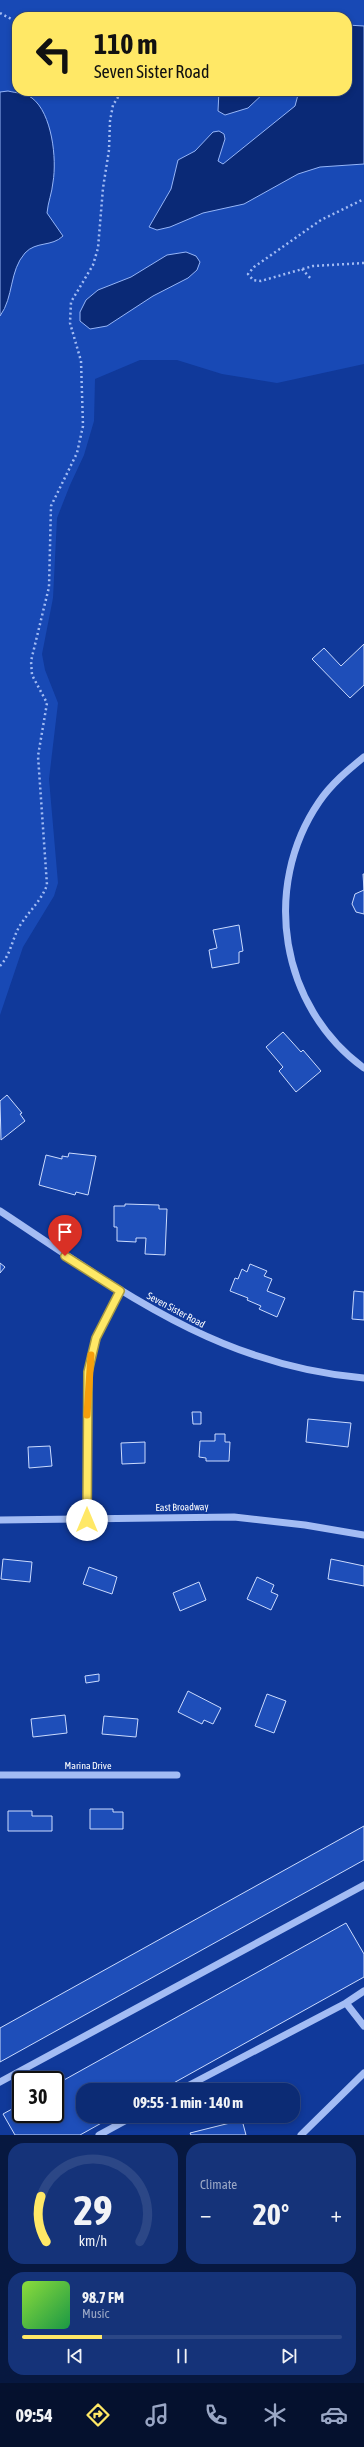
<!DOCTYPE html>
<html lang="en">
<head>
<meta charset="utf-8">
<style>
  :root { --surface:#0c2b74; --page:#153379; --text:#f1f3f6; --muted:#9aa7c5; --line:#2c4786; --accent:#ffe866 }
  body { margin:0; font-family:"Asap Condensed",sans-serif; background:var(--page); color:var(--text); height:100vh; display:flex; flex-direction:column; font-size:15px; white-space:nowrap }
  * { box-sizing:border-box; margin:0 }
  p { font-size:13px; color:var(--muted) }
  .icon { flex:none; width:22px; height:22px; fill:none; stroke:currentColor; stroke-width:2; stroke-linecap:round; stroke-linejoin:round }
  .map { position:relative; height:2135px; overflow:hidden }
  .sheet { display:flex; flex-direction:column; gap:8px; padding:8px; background:#071840; flex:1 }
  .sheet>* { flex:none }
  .hud { position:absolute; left:12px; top:12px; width:340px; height:84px; border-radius:16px; box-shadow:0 2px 6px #0003,0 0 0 1px var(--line); background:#ffe866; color:#111; overflow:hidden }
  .speed { position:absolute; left:12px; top:2071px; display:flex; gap:8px; font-size:20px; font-weight:700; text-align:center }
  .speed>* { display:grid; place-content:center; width:52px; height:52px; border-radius:50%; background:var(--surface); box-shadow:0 2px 6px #0003,0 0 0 1px var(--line); line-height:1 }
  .speed .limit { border:2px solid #111; border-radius:6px; background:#fff; color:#111 }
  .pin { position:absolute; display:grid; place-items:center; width:34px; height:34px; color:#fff; margin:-41px -17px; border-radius:50% 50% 50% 0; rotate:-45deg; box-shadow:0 0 4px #0007 }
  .pin .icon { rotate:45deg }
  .me { position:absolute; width:44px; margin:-22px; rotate:0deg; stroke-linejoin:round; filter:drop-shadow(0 0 3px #0008) }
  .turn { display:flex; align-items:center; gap:14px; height:84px; padding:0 16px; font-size:18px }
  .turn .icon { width:52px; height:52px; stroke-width:2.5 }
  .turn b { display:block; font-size:28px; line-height:34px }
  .big { font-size:30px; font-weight:700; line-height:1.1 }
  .sheet .tile { flex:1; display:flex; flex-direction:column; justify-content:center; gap:6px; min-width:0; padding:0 14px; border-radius:16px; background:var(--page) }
  .sheet .dial { align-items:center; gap:0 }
  .dial svg { height:104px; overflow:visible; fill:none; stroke:var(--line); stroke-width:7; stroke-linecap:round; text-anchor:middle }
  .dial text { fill:var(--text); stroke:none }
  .song { display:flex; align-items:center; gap:12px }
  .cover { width:48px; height:48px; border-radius:6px; background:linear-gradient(135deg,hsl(90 70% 55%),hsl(140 70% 35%)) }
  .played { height:4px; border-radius:2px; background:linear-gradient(90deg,var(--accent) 25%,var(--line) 25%) }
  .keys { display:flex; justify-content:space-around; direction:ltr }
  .heat { display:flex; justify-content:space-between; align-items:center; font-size:22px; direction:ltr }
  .sheet .tiles { flex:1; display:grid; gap:8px; grid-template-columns:1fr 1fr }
  .tile:last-child { grid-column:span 2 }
  .trip { position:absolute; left:76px; top:2083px; width:224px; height:40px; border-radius:16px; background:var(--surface); box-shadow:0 2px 6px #0003,0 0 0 1px var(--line); font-weight:700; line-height:40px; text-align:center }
  .dock { display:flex; height:64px; justify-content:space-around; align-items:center; background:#05112e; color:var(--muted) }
  .dock .icon { width:28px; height:28px }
  .dock .on { color:var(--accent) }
  .dock b { font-size:18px; color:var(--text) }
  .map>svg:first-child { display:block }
  .green { fill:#1849b5; fill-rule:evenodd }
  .water { fill:#0a2976; stroke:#95b5f8 }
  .building { fill:#1e4eb9; stroke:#cbdbfe }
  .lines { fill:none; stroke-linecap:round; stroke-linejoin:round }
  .path { stroke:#a3bcf4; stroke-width:2.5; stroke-dasharray:2 3; stroke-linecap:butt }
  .minor { stroke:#a3bcf4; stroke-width:7 }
  .route-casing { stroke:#a69742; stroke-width:10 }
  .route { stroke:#ffe866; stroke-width:7 }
  .slow { stroke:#f59e0b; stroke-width:7 }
  .labels { text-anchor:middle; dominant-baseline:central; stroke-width:4; stroke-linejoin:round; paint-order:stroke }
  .street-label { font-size:10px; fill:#fff; stroke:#10399a }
</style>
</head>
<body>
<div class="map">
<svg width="364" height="2135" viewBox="0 0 364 2135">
  <rect width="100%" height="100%" fill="#10399a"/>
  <path class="green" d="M0,0H364V364L277,383L222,374L177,360H140L95,379L94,421L84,455L70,485L57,518L53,598L42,654L45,670L58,703L49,779L58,883L54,896L23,947L0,1015ZM17,17H347V91H17Z"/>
  <path class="water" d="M347,25L364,26V164L320,167L298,174L244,204L203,213L170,227L157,230L149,227L171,189L178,160L195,151L213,132L219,131L224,134L225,139L218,161L223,164L295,106L299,91H347Z
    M8,91C16,93 25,93 32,98C52,113 57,159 53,182C52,193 48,202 47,213L63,236C52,247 36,241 25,253C9,271 14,297 0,316V92Z
    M219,91H266L248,108L225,115L218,111Z
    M186,252L196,256L200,262L197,270L188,278L153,296L107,326L90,329L80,321V312L86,300L98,290L131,277L167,255Z"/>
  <path class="building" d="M364,644V685L350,698L312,659L324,648L341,666Z
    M363,874H364V914L356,912L352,904L355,894L364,890Z
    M239,925L243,951L239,952V963L212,968L209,950L217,948L213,930Z
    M283,1032L301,1052L303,1050L321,1071L296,1092L279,1071L283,1067L266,1047Z
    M7,1095L22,1113L20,1114L25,1121L1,1140L0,1101Z
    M69,1153L96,1156L88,1195L76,1192L75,1195L39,1185L46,1155L62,1159V1156L68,1157Z
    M125,1204L159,1205V1209H167L165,1255L145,1254L146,1238H136V1242L117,1241V1227H114V1206H125Z
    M0,1263L5,1267L0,1273Z
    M250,1264L267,1271L264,1276L272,1279L267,1291L285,1298L277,1317L259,1309L261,1306L247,1300L248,1298L230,1291L235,1278L238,1279L242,1269L247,1272Z
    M354,1291L364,1292V1320L352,1319Z
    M192,1412H201V1424H193Z
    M308,1419L351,1423L348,1447L306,1442Z
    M215,1434H225V1442H230L229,1461H206V1458L199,1457L200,1441H215Z
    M145,1442V1463L122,1464L121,1443Z
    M50,1446L52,1466L29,1468L28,1447Z
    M3,1559L32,1562L30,1582L1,1579Z
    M331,1559L364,1566V1586L328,1579Z
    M89,1567L117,1577L112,1594L83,1584Z
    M257,1577L274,1585L271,1592L278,1595L271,1610L247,1599Z
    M199,1582L206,1600L180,1611L173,1593Z
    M99,1674V1681L86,1683L85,1676Z
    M188,1691L221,1708L213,1724L204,1720L202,1724L178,1712Z
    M267,1694L286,1701L274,1733L255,1726Z
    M65,1715L67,1733L33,1737L31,1719Z
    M104,1716L138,1719L136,1737L102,1734Z
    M90,1809H113V1812H123V1829H90Z
    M8,1811H32V1816H52V1831H8Z
    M364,1826V1860L0,2062V2028Z
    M346,1923L364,1954V1977L161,2090H83V2116H114L80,2135H15L3,2114L21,2104V2114H55V2085Z
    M242,2120L246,2135H191L190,2133Z"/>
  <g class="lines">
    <path class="path" d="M0,13L17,22
      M364,263L313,266L261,281L253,280L248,274L254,267L321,220L364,199
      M302,269L312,280
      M0,966C12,953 12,937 21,924C30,910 41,901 47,885L38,756L47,703L32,675L31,661L49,587L51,506L77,453L83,426L81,361L70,323L71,302L93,265L98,248L103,188L109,150L110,121L113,105L122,91"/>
    <path class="minor" d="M364,757C348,770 331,784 319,802C261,887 280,1007 364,1068
      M0,1211C117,1288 218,1366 364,1378
      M0,1520L234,1517L305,1525L364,1535
      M87,1520L88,1372L96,1338L120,1291
      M0,1775H177
      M346,2003L364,1991
      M0,2082L364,1885
      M180,2090L346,2003L364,2026
      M99,2135L134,2116
      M301,2135L364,2073"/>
  </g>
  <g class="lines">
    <defs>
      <path id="route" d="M65,1256L120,1291L96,1338L88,1372L87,1520"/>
    </defs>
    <use href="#route" class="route-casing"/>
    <use href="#route" class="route"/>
    <path class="slow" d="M87,1415L91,1355"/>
  </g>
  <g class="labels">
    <g class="street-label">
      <text transform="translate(176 1310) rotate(28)">Seven Sister Road</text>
      <text transform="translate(182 1507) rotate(-1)">East Broadway</text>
      <text x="88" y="1765">Marina Drive</text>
    </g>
  </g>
</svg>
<div class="speed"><div class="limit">30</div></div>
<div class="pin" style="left:65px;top:1256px;background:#d93025"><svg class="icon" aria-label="arrive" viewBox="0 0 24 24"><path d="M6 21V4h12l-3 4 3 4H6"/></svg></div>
<svg class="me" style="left:87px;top:1520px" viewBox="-20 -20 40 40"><circle r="19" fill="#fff"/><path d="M0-13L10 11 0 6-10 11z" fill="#ffe866"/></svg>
<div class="trip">09:55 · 1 min · 140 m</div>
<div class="hud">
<div class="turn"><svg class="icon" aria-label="left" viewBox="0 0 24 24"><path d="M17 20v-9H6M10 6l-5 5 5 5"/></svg><div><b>110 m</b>Seven Sister Road</div></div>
</div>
</div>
<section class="sheet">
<div class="tiles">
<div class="tile dial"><svg viewBox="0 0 100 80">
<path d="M14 69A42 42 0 1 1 86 69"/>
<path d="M14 69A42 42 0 0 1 10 34" stroke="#ffe866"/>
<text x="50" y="56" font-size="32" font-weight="700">29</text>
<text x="50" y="72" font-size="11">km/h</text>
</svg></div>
<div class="tile"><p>Climate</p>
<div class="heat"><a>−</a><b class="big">20°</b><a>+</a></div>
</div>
<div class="tile">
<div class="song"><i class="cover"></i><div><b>98.7 FM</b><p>Music</p></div></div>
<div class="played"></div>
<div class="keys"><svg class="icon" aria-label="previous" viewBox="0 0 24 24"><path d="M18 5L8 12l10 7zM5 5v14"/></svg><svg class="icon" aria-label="pause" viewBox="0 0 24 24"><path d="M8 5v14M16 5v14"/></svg><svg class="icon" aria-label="next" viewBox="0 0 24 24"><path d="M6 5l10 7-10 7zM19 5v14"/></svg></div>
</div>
</div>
</section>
<nav class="dock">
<b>09:54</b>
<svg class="icon on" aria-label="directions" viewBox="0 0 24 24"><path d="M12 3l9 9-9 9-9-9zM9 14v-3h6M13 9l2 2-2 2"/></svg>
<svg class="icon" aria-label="music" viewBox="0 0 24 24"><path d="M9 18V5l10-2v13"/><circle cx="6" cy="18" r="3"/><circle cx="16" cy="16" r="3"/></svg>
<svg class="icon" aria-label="phone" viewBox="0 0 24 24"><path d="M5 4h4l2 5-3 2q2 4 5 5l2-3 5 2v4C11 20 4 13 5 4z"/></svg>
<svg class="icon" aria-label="climate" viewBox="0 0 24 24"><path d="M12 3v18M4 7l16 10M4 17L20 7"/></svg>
<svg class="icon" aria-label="car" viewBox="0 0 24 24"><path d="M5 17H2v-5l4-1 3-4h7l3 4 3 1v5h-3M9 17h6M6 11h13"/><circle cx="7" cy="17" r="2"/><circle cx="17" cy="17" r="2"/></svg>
</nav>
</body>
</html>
